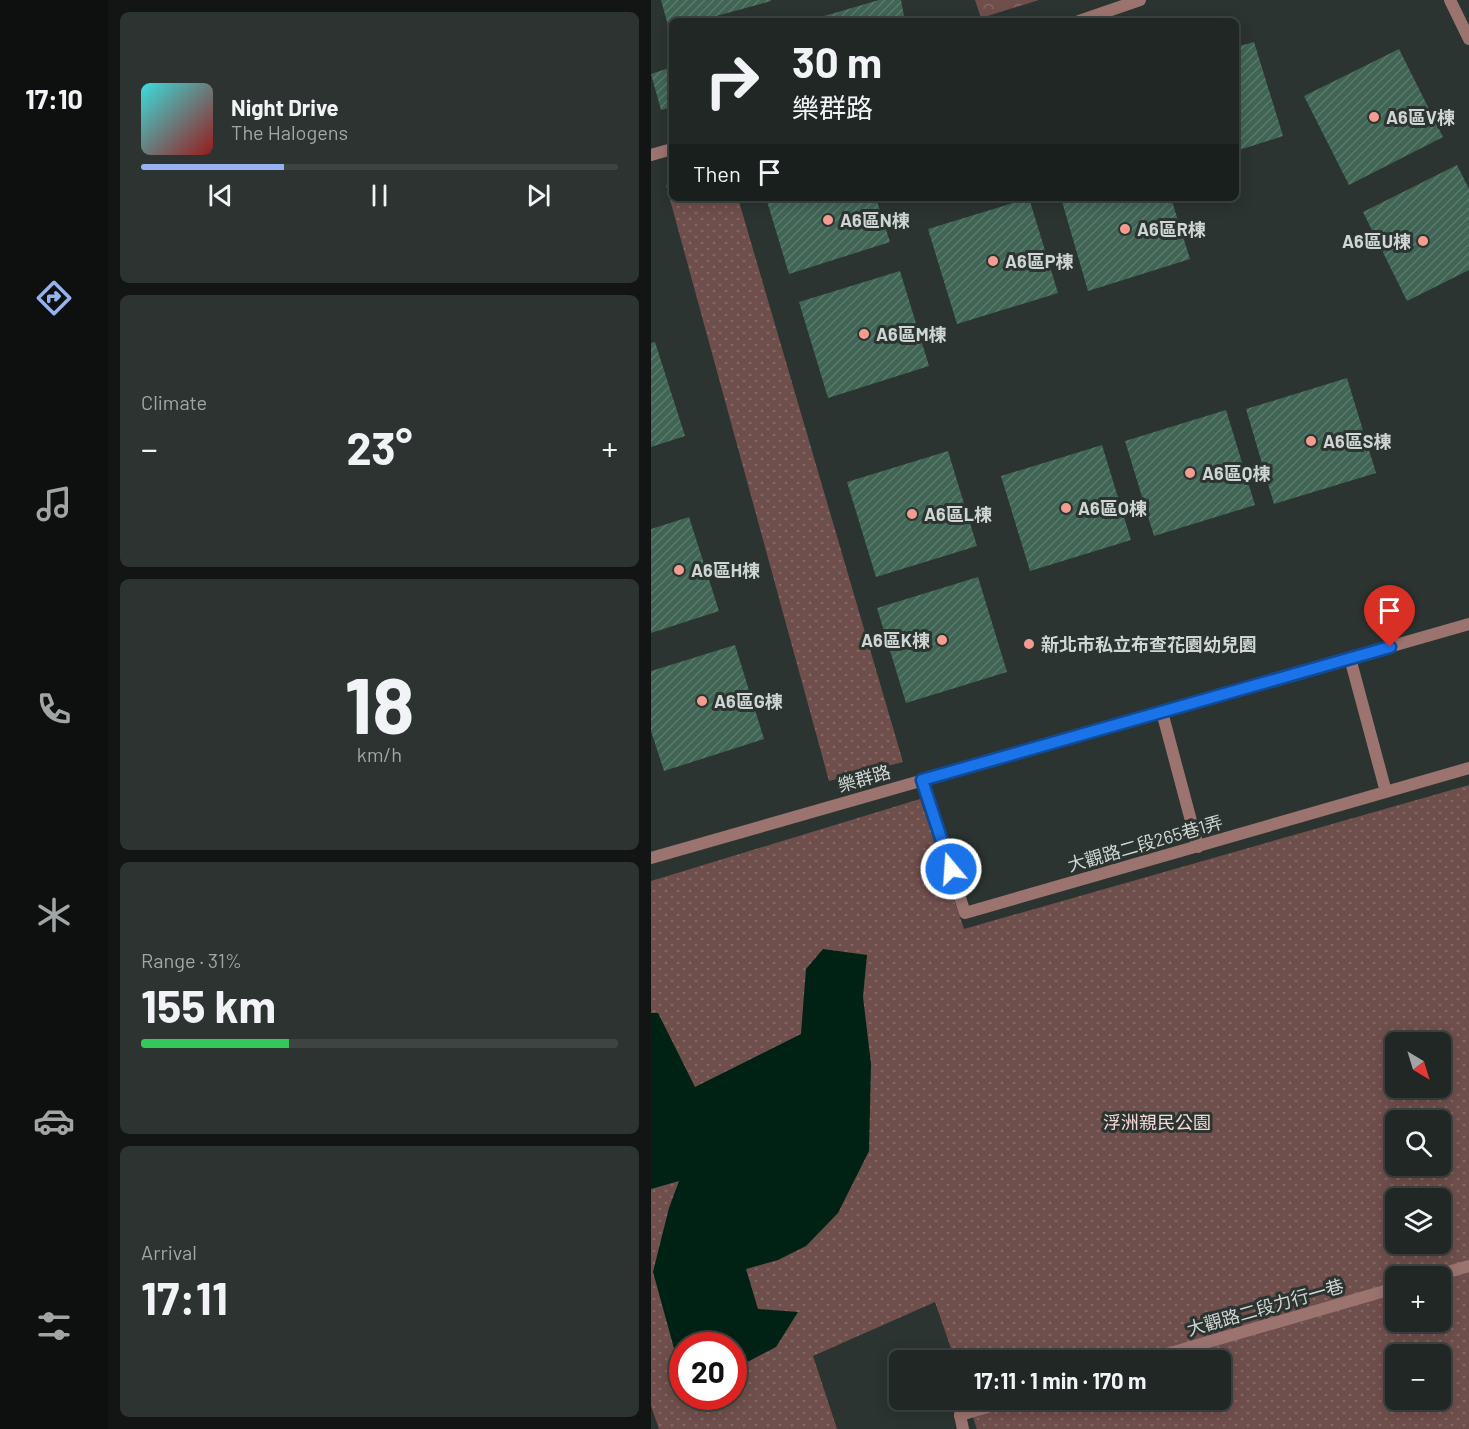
<!DOCTYPE html>
<html lang="en">
<head>
<meta charset="utf-8">
<style>
  :root { --surface:#202724; --page:#2d3331; --text:#f1f3f6; --muted:#a2a5a6; --line:#3d4441; --accent:#95b2f1 }
  body { margin:0; font-family:Barlow,"Noto Sans TC",sans-serif; background:var(--page); color:var(--text); height:100vh; display:flex; flex-direction:column; font-size:22px; white-space:nowrap }
  * { box-sizing:border-box; margin:0 }
  p { font-size:20px; color:var(--muted) }
  .icon { flex:none; width:33px; height:33px; fill:none; stroke:currentColor; stroke-width:2; stroke-linecap:round; stroke-linejoin:round }
  .map { position:relative; flex:1; overflow:hidden }
  .details { display:flex; flex-direction:column; gap:12px; padding:12px; background:#121514; width:543px }
  .details>* { flex:none }
  .top-card { position:absolute; left:18px; top:18px; width:570px; height:183px; border-radius:9px; box-shadow:0 3px 15px #0003,0 0 0 2px var(--line); background:#202724; color:var(--text); overflow:hidden }
  .needle { width:39px; rotate:142deg }
  .fabs { position:absolute; left:734px; top:1032px; display:grid; gap:12px }
  .fabs a { display:grid; place-items:center; width:66px; height:66px; border-radius:9px; background:var(--surface); box-shadow:0 3px 15px #0003,0 0 0 2px var(--line); font-size:30px }
  .speed { position:absolute; left:18px; top:1332px; display:flex; gap:12px; font-size:30px; font-weight:700; text-align:center }
  .speed>* { display:grid; place-content:center; width:78px; height:78px; border-radius:50%; background:var(--surface); box-shadow:0 3px 15px #0003,0 0 0 2px var(--line); line-height:1 }
  .speed .limit { border:9px solid #d22; background:#fff; color:#111 }
  .pin { position:absolute; display:grid; place-items:center; width:51px; height:51px; color:#fff; margin:-62px -26px; border-radius:50% 50% 50% 0; rotate:-45deg; box-shadow:0 0 6px #0007 }
  .pin .icon { rotate:45deg }
  .me { position:absolute; width:66px; margin:-33px; rotate:342deg; stroke-linejoin:round; filter:drop-shadow(0 0 4px #0008) }
  .turn { display:flex; align-items:center; gap:21px; height:126px; padding:0 24px; font-size:27px }
  .turn .icon { width:78px; height:78px; stroke-width:2.5 }
  .turn b { display:block; font-size:42px; line-height:51px }
  .then { display:flex; align-items:center; height:57px; padding:0 24px; background:#0003; gap:12px; font-size:22px }
  .big { font-size:45px; font-weight:700; line-height:1.1 }
  .details .tile { flex:1; display:flex; flex-direction:column; justify-content:center; gap:9px; min-width:0; padding:0 21px; border-radius:9px; background:var(--page) }
  .details .dial { align-items:center; gap:0 }
  .dial b { font-size:78px; line-height:1 }
  .song { display:flex; align-items:center; gap:18px }
  .cover { width:72px; height:72px; border-radius:9px; background:linear-gradient(135deg,hsl(180 70% 55%),hsl(0 70% 35%)) }
  .played { height:6px; border-radius:3px; background:linear-gradient(90deg,var(--accent) 30%,var(--line) 30%) }
  .keys { display:flex; justify-content:space-around; direction:ltr }
  .heat { display:flex; justify-content:space-between; align-items:center; font-size:33px; direction:ltr }
  .charge { height:9px; border-radius:4px; background:linear-gradient(90deg,#34c759 31%,var(--line) 0) }
  .trip { position:absolute; left:238px; top:1350px; width:342px; height:60px; border-radius:9px; background:var(--surface); box-shadow:0 3px 15px #0003,0 0 0 2px var(--line); font-weight:700; line-height:60px; text-align:center }
  main { display:flex; flex:1; min-height:0 }
  .tabs { display:flex; flex-direction:column; width:108px; justify-content:space-around; align-items:center; background:#0d100e; color:var(--muted) }
  .tabs .icon { width:42px; height:42px }
  .tabs .active { color:var(--accent) }
  .tabs b { font-size:27px; color:var(--text) }
  .map>svg:first-child { display:block }
  .forest { fill:url(#forest-crowns) }
  .park { fill:url(#park-dots); fill-rule:evenodd }
  .water { fill:#002215 }
  .building { fill:url(#building-hatch) }
  .lines { fill:none; stroke-linecap:round; stroke-linejoin:round }
  .service { stroke:#9b746f; stroke-width:12 }
  .minor { stroke:#9b746f; stroke-width:12 }
  .route-casing { stroke:#114b97; stroke-width:15 }
  .route { stroke:#1a73e8; stroke-width:10 }
  .poi-dot { fill:#f59c91; stroke:#2b3430; stroke-width:2 }
  .labels { text-anchor:middle; dominant-baseline:central; stroke-width:6; stroke-linejoin:round; paint-order:stroke }
  .poi-label { font-size:18px; font-weight:bold; fill:#cfd5d2; stroke:#2b3430; text-anchor:start }
  .street-label { font-size:18px; fill:#cfd5d2; stroke:#2b3430 }
  .park-label { font-size:18px; fill:#f6d9d5; stroke:#2b3430 }
</style>
</head>
<body>
<main>
<nav class="tabs">
<b>17:10</b>
<svg class="icon active" aria-label="directions" viewBox="0 0 24 24"><path d="M12 3l9 9-9 9-9-9zM9 14v-3h6M13 9l2 2-2 2"/></svg>
<svg class="icon" aria-label="music" viewBox="0 0 24 24"><path d="M9 18V5l10-2v13"/><circle cx="6" cy="18" r="3"/><circle cx="16" cy="16" r="3"/></svg>
<svg class="icon" aria-label="phone" viewBox="0 0 24 24"><path d="M5 4h4l2 5-3 2q2 4 5 5l2-3 5 2v4C11 20 4 13 5 4z"/></svg>
<svg class="icon" aria-label="climate" viewBox="0 0 24 24"><path d="M12 3v18M4 7l16 10M4 17L20 7"/></svg>
<svg class="icon" aria-label="car" viewBox="0 0 24 24"><path d="M5 17H2v-5l4-1 3-4h7l3 4 3 1v5h-3M9 17h6M6 11h13"/><circle cx="7" cy="17" r="2"/><circle cx="17" cy="17" r="2"/></svg>
<svg class="icon" aria-label="filters" viewBox="0 0 24 24"><path d="M4 7h16M4 17h16"/><circle cx="9" cy="7" r="2"/><circle cx="15" cy="17" r="2"/></svg>
</nav>
<section class="details">
<div class="tile">
<div class="song"><i class="cover"></i><div><b>Night Drive</b><p>The Halogens</p></div></div>
<div class="played"></div>
<div class="keys"><svg class="icon" aria-label="previous" viewBox="0 0 24 24"><path d="M18 5L8 12l10 7zM5 5v14"/></svg><svg class="icon" aria-label="pause" viewBox="0 0 24 24"><path d="M8 5v14M16 5v14"/></svg><svg class="icon" aria-label="next" viewBox="0 0 24 24"><path d="M6 5l10 7-10 7zM19 5v14"/></svg></div>
</div>
<div class="tile"><p>Climate</p>
<div class="heat"><a>−</a><b class="big">23°</b><a>+</a></div>
</div>
<div class="tile dial"><b>18</b><p>km/h</p></div>
<div class="tile"><p>Range · 31%</p><b class="big">155 km</b><div class="charge"></div></div>
<div class="tile"><p>Arrival</p><b class="big">17:11</b></div>
</section>
<div class="map">
<svg width="818" height="1429" viewBox="0 0 818 1429">
  <defs>
    <pattern id="forest-crowns" width="20" height="18" patternUnits="userSpaceOnUse" patternTransform="scale(1.5)"><rect width="20" height="18" fill="#6f4f4b"/><path d="M2 6a3 3 0 1 1 6 0M12 15a3 3 0 1 1 6 0" fill="none" stroke="#826764"/></pattern>
    <pattern id="park-dots" width="8" height="8" patternUnits="userSpaceOnUse" patternTransform="scale(1.5)"><rect width="8" height="8" fill="#6f4f4b"/><path d="M2 2h.1M6 6h.1" fill="none" stroke="#826764" stroke-width="1.8" stroke-linecap="round"/></pattern>
    <pattern id="building-hatch" width="6" height="6" patternUnits="userSpaceOnUse" patternTransform="scale(1.5)"><rect width="6" height="6" fill="#406555"/><path d="M-1 1l2-2M0 6l6-6M5 7l2-2" fill="none" stroke="#5b7a6d"/></pattern>
  </defs>
  <rect width="100%" height="100%" fill="#2b3430"/>
  <path class="forest" d="M324,0H388L330,18Z"/>
  <path class="park" d="M21,183V198H87L252,762L178,781L15,185Z
    M818,785V1429H326L316,1400H570V1360H304L284,1302L162,1356L186,1429H8L0,1406V881L269,799L313,929ZM744,1042H789V1088H744ZM744,1120H789V1166H744ZM744,1198H789V1244H744ZM744,1276H789V1322H744ZM32,1346H82V1396H32ZM744,1354H789V1400H744Z"/>
  <path class="water" d="M172,949L216,955L212,997L220,1064L218,1151L187,1213L155,1246L127,1260L95,1269L107,1309L147,1312L125,1347L83,1369L82,1346H32L31,1370H29L2,1272L18,1208L28,1181L0,1189V1013H7L44,1087L150,1034L155,969Z"/>
  <path class="building" d="M10,0H120V1L47,21H21V28L18,29Z
    M228,0H250L254,21H156Z
    M603,42L632,136L585,151V47Z
    M748,49L792,137L698,185L653,96Z
    M21,67V107L10,110L0,74Z
    M806,165L818,189V270L756,301L712,212Z
    M115,198H225L239,242L138,274Z
    M378,198L407,293L306,324L277,229Z
    M410,198H520L539,259L437,291Z
    M249,271L278,366L177,398L148,302Z
    M4,342L34,436L0,447V343Z
    M696,378L725,473L623,504L595,409Z
    M575,410L604,505L503,536L474,441Z
    M451,445L480,540L379,571L350,476Z
    M297,451L326,546L225,577L196,482Z
    M38,517L68,611L0,633V529Z
    M327,577L356,672L255,703L226,608Z
    M84,645L113,739L13,771L0,731V671Z"/>
  <g class="lines">
    <path class="service" d="M699,658L735,792
      M511,712L547,847
      M271,780L314,913L818,768
      M309,1415L312,1429"/>
    <path class="minor" d="M799,0L818,39
      M428,21L489,0
      M0,155L21,149
      M0,858L818,624
      M782,1276L818,1266
      M495,1360L744,1288
      M309,1415L361,1400"/>
  </g>
  <g class="lines">
    <defs>
      <path id="route" d="M300,869L271,780L739,647"/>
    </defs>
    <use href="#route" class="route-casing"/>
    <use href="#route" class="route"/>
  </g>
  <g class="poi-dot">
    <circle cx="723" cy="117" r="6"/>
    <circle cx="177" cy="220" r="6"/>
    <circle cx="474" cy="229" r="6"/>
    <circle cx="772" cy="241" r="6"/>
    <circle cx="342" cy="261" r="6"/>
    <circle cx="213" cy="334" r="6"/>
    <circle cx="660" cy="441" r="6"/>
    <circle cx="539" cy="473" r="6"/>
    <circle cx="415" cy="508" r="6"/>
    <circle cx="261" cy="514" r="6"/>
    <circle cx="28" cy="570" r="6"/>
    <circle cx="291" cy="640" r="6"/>
    <circle cx="378" cy="644" r="6"/>
    <circle cx="51" cy="701" r="6"/>
  </g>
  <g class="labels">
    <g class="poi-label">
      <text x="735" y="117">A6區V棟</text>
      <text x="189" y="220">A6區N棟</text>
      <text x="486" y="229">A6區R棟</text>
      <text x="760" y="241" text-anchor="end">A6區U棟</text>
      <text x="354" y="261">A6區P棟</text>
      <text x="225" y="334">A6區M棟</text>
      <text x="672" y="441">A6區S棟</text>
      <text x="551" y="473">A6區Q棟</text>
      <text x="427" y="508">A6區O棟</text>
      <text x="273" y="514">A6區L棟</text>
      <text x="40" y="570">A6區H棟</text>
      <text x="279" y="640" text-anchor="end">A6區K棟</text>
      <text x="390" y="644">新北市私立布查花園幼兒園</text>
      <text x="63" y="701">A6區G棟</text>
    </g>
    <g class="street-label">
      <text transform="translate(213 778) rotate(-16)">樂群路</text>
      <text transform="translate(494 843) rotate(-16)">大觀路二段265巷1弄</text>
      <text transform="translate(614 1307) rotate(-16)">大觀路二段力行一巷</text>
    </g>
    <g class="park-label">
      <text x="506" y="1122">浮洲親民公園</text>
    </g>
  </g>
</svg>
<div class="fabs">
<a><svg class="needle" viewBox="-14 -14 28 28"><path d="M0-13l5 13h-10z" fill="#e53935"/><path d="M0 13l5-13h-10z" fill="#a2a5a6"/></svg></a>
<a><svg class="icon" aria-label="search" viewBox="0 0 24 24"><circle cx="10" cy="10" r="6"/><path d="M15 15l6 6"/></svg></a>
<a><svg class="icon" aria-label="layers" viewBox="0 0 24 24"><path d="M12 4l9 5-9 5-9-5zM3 14l9 5 9-5"/></svg></a>
<a>+</a>
<a>−</a>
</div>
<div class="speed"><div class="limit">20</div></div>
<div class="pin" style="left:739px;top:647px;background:#d93025"><svg class="icon" aria-label="arrive" viewBox="0 0 24 24"><path d="M6 21V4h12l-3 4 3 4H6"/></svg></div>
<svg class="me" style="left:300px;top:869px" viewBox="-20 -20 40 40"><circle r="17" fill="#1a73e8" stroke="#fff" stroke-width="3"/><path d="M0-11L8 9 0 5-8 9z" fill="#fff"/></svg>
<div class="trip">17:11 · 1 min · 170 m</div>
<div class="top-card">
<div class="turn"><svg class="icon" aria-label="right" viewBox="0 0 24 24"><path d="M7 20v-9h11M14 6l5 5-5 5"/></svg><div><b>30 m</b>樂群路</div></div>
<div class="then">Then<svg class="icon" aria-label="arrive" viewBox="0 0 24 24"><path d="M6 21V4h12l-3 4 3 4H6"/></svg></div>
</div>
</div>
</main>
</body>
</html>
